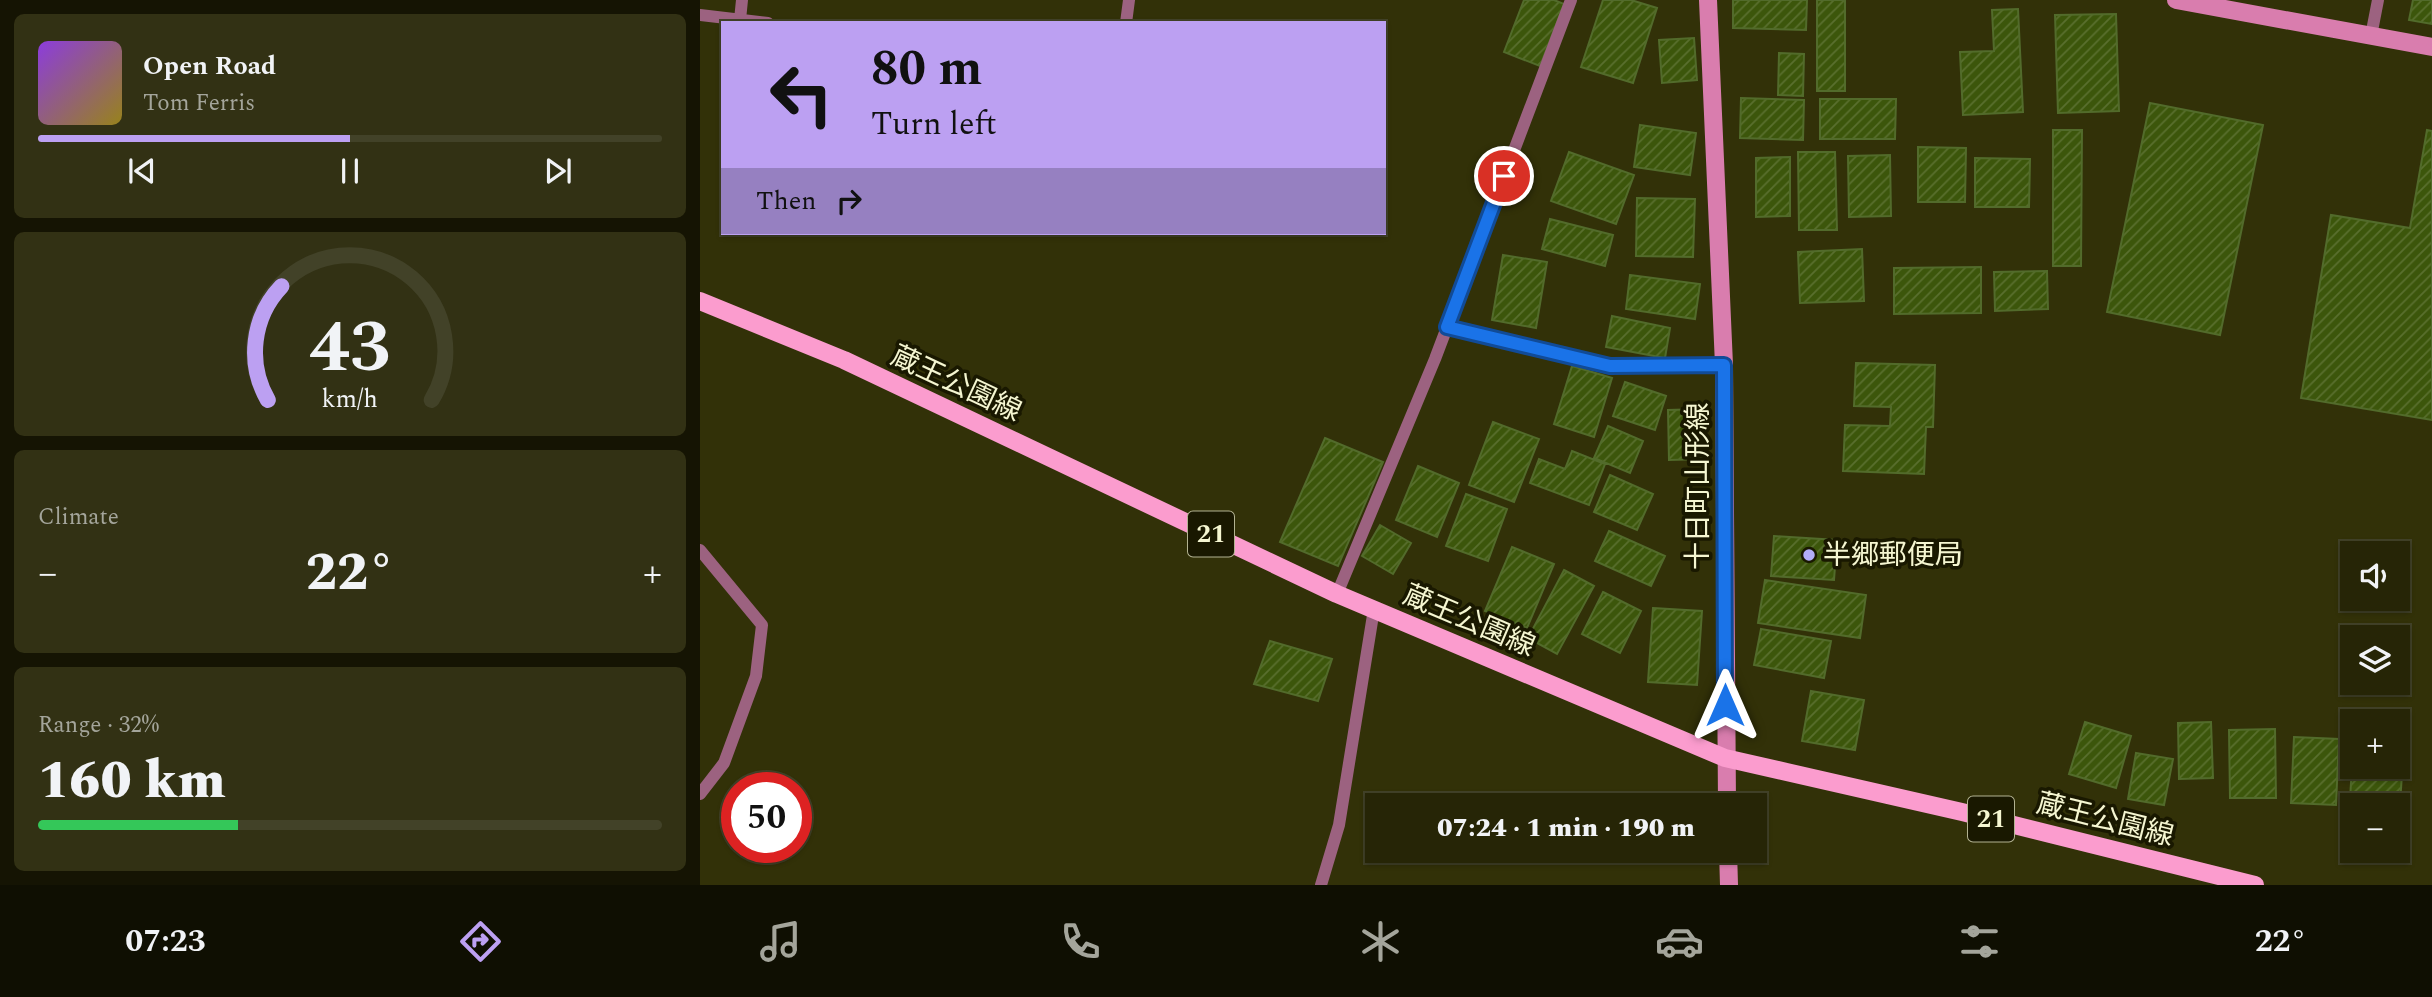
<!DOCTYPE html>
<html lang="en">
<head>
<meta charset="utf-8">
<style>
  :root { --surface:#262506; --page:#323114; --text:#f1f3f6; --muted:#a4a59b; --line:#424228; --accent:#bca0f2 }
  body { margin:0; font-family:Spectral,"Noto Sans JP",serif; background:var(--page); color:var(--text); height:100vh; display:flex; flex-direction:column; font-size:26px; white-space:nowrap }
  * { box-sizing:border-box; margin:0 }
  p { font-size:23px; color:var(--muted) }
  .icon { flex:none; width:38px; height:38px; fill:none; stroke:currentColor; stroke-width:2; stroke-linecap:round; stroke-linejoin:round }
  .map { position:relative; flex:1; overflow:hidden }
  .details { display:flex; flex-direction:column; gap:14px; padding:14px; background:#151403; width:700px }
  .details>* { flex:none }
  .top-card { position:absolute; left:21px; top:21px; width:665px; height:214px; border-radius:0px; box-shadow:0 2px 5px #0004,0 0 0 2px var(--line); background:#bca0f2; color:#111; overflow:hidden }
  .fabs { position:absolute; left:1640px; top:541px; display:grid; gap:14px }
  .fabs a { display:grid; place-items:center; width:70px; height:70px; border-radius:0px; background:var(--surface); box-shadow:0 2px 5px #0004,0 0 0 2px var(--line); font-size:35px }
  .speed { position:absolute; left:21px; top:772px; display:flex; gap:14px; font-size:35px; font-weight:700; text-align:center }
  .speed>* { display:grid; place-content:center; width:91px; height:91px; border-radius:50%; background:var(--surface); box-shadow:0 2px 5px #0004,0 0 0 2px var(--line); line-height:1 }
  .speed .limit { border:10px solid #d22; background:#fff; color:#111 }
  .pin { position:absolute; display:grid; place-items:center; width:60px; height:60px; color:#fff; margin:-30px; border:4px solid #fff; border-radius:50%; box-shadow:0 2px 7px #0007 }
  .me { position:absolute; width:77px; margin:-38px; rotate:0deg; stroke-linejoin:round; filter:drop-shadow(0 0 5px #0008) }
  .turn { display:flex; align-items:center; gap:24px; height:147px; padding:0 35px; font-size:32px }
  .turn .icon { width:91px; height:91px; stroke-width:2.5 }
  .turn b { display:block; font-size:49px; line-height:60px }
  .then { display:flex; align-items:center; height:66px; padding:0 35px; background:#0003; gap:14px; font-size:26px }
  .big { font-size:52px; font-weight:800; line-height:1.1 }
  .details .card { flex:1; display:flex; flex-direction:column; justify-content:center; gap:10px; min-width:0; padding:0 24px; border-radius:10px; background:var(--page) }
  .details .dial { align-items:center; gap:0 }
  .dial svg { height:182px; overflow:visible; fill:none; stroke:var(--line); stroke-width:7; stroke-linecap:round; text-anchor:middle }
  .dial text { fill:var(--text); stroke:none }
  .song { display:flex; align-items:center; gap:21px }
  .cover { width:84px; height:84px; border-radius:10px; background:linear-gradient(135deg,hsl(270 70% 55%),hsl(50 70% 35%)) }
  .played { height:7px; border-radius:4px; background:linear-gradient(90deg,var(--accent) 50%,var(--line) 50%) }
  .keys { display:flex; justify-content:space-around; direction:ltr }
  .heat { display:flex; justify-content:space-between; align-items:center; font-size:38px; direction:ltr }
  .charge { height:10px; border-radius:5px; background:linear-gradient(90deg,#34c759 32%,var(--line) 0) }
  .trip { position:absolute; left:665px; top:793px; width:402px; height:70px; border-radius:0px; background:var(--surface); box-shadow:0 2px 5px #0004,0 0 0 2px var(--line); font-weight:800; line-height:70px; text-align:center }
  .tab-bar { display:flex; height:112px; justify-content:space-around; align-items:center; background:#0f0f02; color:var(--muted) }
  .tab-bar .icon { width:49px; height:49px }
  .tab-bar .current { color:var(--accent) }
  .tab-bar b { font-size:32px; color:var(--text) }
  main { display:flex; flex:1; min-height:0 }
  .map>svg:first-child { display:block }
  .building { fill:url(#building-hatch); stroke:#526b2b; stroke-width:2 }
  .lines { fill:none; stroke-linecap:round; stroke-linejoin:round }
  .lane { stroke:#9c6280; stroke-width:12 }
  .secondary { stroke:#d97dae; stroke-width:18 }
  .primary { stroke:#fb9cce; stroke-width:18 }
  .route-casing { stroke:#114b97; stroke-width:18 }
  .route { stroke:#1a73e8; stroke-width:12 }
  .poi-dot { fill:#b3adf9; stroke:#191800; stroke-width:2.5 }
  .labels { text-anchor:middle; dominant-baseline:central; stroke-width:7; stroke-linejoin:round; paint-order:stroke }
  .shield { fill:#191800; stroke:#b3b392; stroke-width:2 }
  .shield-label { font-size:26px; font-weight:bold; fill:#f5f6d1 }
  .street-label { font-size:28px; fill:#f5f6d1; stroke:#191800 }
  .poi-label { font-size:28px; fill:#f5f6d1; stroke:#191800; text-anchor:start }
</style>
</head>
<body>
<main>
<section class="details">
<div class="card">
<div class="song"><i class="cover"></i><div><b>Open Road</b><p>Tom Ferris</p></div></div>
<div class="played"></div>
<div class="keys"><svg class="icon" aria-label="previous" viewBox="0 0 24 24"><path d="M18 5L8 12l10 7zM5 5v14"/></svg><svg class="icon" aria-label="pause" viewBox="0 0 24 24"><path d="M8 5v14M16 5v14"/></svg><svg class="icon" aria-label="next" viewBox="0 0 24 24"><path d="M6 5l10 7-10 7zM19 5v14"/></svg></div>
</div>
<div class="card dial"><svg viewBox="0 0 100 80">
<path d="M14 69A42 42 0 1 1 86 69"/>
<path d="M14 69A42 42 0 0 1 20 19" stroke="#bca0f2"/>
<text x="50" y="56" font-size="32" font-weight="700">43</text>
<text x="50" y="72" font-size="11">km/h</text>
</svg></div>
<div class="card"><p>Climate</p>
<div class="heat"><a>−</a><b class="big">22°</b><a>+</a></div>
</div>
<div class="card"><p>Range · 32%</p><b class="big">160 km</b><div class="charge"></div></div>
</section>
<div class="map">
<svg width="1732" height="885" viewBox="0 0 1732 885">
  <defs>
    <pattern id="building-hatch" width="6" height="6" patternUnits="userSpaceOnUse" patternTransform="scale(1.75)"><rect width="6" height="6" fill="#3c560b"/><path d="M-1 1l2-2M0 6l6-6M5 7l2-2" fill="none" stroke="#596f2e"/></pattern>
  </defs>
  <rect width="100%" height="100%" fill="#323108"/>
  <path class="building" d="M824,0H854L864,4L840,66L804,52Z
    M903,0H931L957,8L933,83L881,67Z
    M1033,0H1107L1106,30L1033,28Z
    M1117,0H1145V91H1117Z
    M1713,0H1732V24L1709,20Z
    M1318,9L1323,112L1263,115L1260,52L1294,51L1292,10Z
    M1416,14L1419,111L1358,113L1355,15Z
    M994,38L997,80L962,83L959,40Z
    M1079,53L1104,54L1103,96L1078,95Z
    M1041,98L1104,100L1103,140L1040,138Z
    M1120,99H1196L1195,139H1120Z
    M1450,103L1563,125L1520,335L1407,312Z
    M940,125L996,133L990,175L934,167Z
    M1353,130H1382L1381,266H1353Z
    M1727,130L1732,131V420L1601,398L1631,215L1710,228Z
    M1218,147L1266,148L1265,202H1218Z
    M869,152L934,175L916,224L851,201Z
    M1098,152H1135L1137,230H1099Z
    M1190,155L1191,216L1149,217L1148,156Z
    M1090,157V216L1056,217V158Z
    M1275,158L1330,159L1329,207H1275Z
    M937,198L995,199L993,257L936,256Z
    M850,219L913,235L905,266L842,249Z
    M1162,249L1164,301L1100,303L1098,252Z
    M803,255L847,262L836,328L792,320Z
    M1281,267V313L1194,314V268Z
    M1347,271L1348,309L1295,311L1294,272Z
    M930,275L1000,284L995,319L926,309Z
    M912,316L970,328L965,358L906,347Z
    M1156,363L1235,365L1233,427H1226L1224,474L1143,471L1145,425L1190,426L1191,407L1154,406Z
    M872,366L912,378L894,437L854,424Z
    M925,382L966,396L955,430L913,416Z
    M1002,409L1004,459L969,460L968,410Z
    M793,422L839,439L814,502L769,485Z
    M908,426L943,441L930,473L894,458Z
    M625,438L683,462L638,566L580,542Z
    M872,451L905,464L889,505L830,483L839,459L865,469Z
    M718,466L759,483L737,537L696,520Z
    M910,475L953,494L937,530L894,512Z
    M766,494L807,509L788,561L746,546Z
    M680,525L711,543L693,574L662,556Z
    M909,531L965,556L951,586L895,561Z
    M1074,536L1137,540L1134,580L1071,576Z
    M812,547L854,564L827,628L785,611Z
    M864,570L894,586L857,654L828,638Z
    M1065,580L1166,595L1160,638L1058,623Z
    M903,592L941,611L920,653L882,634Z
    M953,608L1002,611L997,685L948,682Z
    M1061,629L1131,641L1124,678L1054,665Z
    M570,641L632,659L618,701L554,684Z
    M1111,691L1164,700L1155,750L1102,741Z
    M1385,722L1431,736L1416,788L1369,774Z
    M1511,722L1513,778L1479,779L1478,723Z
    M1575,729L1576,798H1530L1529,730Z
    M1594,737L1639,739L1636,805L1591,803Z
    M1698,744H1704L1699,819L1698,805H1652V816H1649L1652,766H1698Z
    M1436,753L1473,759L1464,805L1428,799Z"/>
  <g class="lines">
    <path class="lane" d="M0,15L68,23
      M40,20L42,0
      M426,23L429,0
      M1671,36L1678,0
      M747,327L910,366L1024,365
      M0,550L62,625L56,676L24,763L0,794
      M637,594L735,359L871,0
      M621,885L639,825L674,609"/>
    <path class="secondary" d="M1008,0L1024,365L1027,805
      M1476,0L1732,47
      M1028,850L1029,885"/>
    <path class="primary" d="M0,301L144,360L637,594L1025,758L1262,812L1555,885"/>
  </g>
  <g class="lines">
    <defs>
      <path id="route" d="M804,176L747,327L910,366L1024,365L1025,705"/>
    </defs>
    <use href="#route" class="route-casing"/>
    <use href="#route" class="route"/>
  </g>
  <circle class="poi-dot" cx="1109" cy="555" r="7"/>
  <g class="labels">
    <g class="shield">
      <rect x="488" y="511.5" width="46" height="45" rx="5"/>
      <rect x="1268" y="796.5" width="46" height="45" rx="5"/>
    </g>
    <g class="shield-label">
      <text x="511" y="534">21</text>
      <text x="1291" y="819">21</text>
    </g>
    <g class="street-label">
      <text transform="translate(256 384) rotate(25)">蔵王公園線</text>
      <text transform="translate(998 486) rotate(-90)">十日町山形線</text>
      <text transform="translate(769 621) rotate(23)">蔵王公園線</text>
      <text transform="translate(1405 820) rotate(14)">蔵王公園線</text>
    </g>
    <g class="poi-label">
      <text x="1123" y="555">半郷郵便局</text>
    </g>
  </g>
</svg>
<div class="fabs">
<a><svg class="icon" aria-label="sound" viewBox="0 0 24 24"><path d="M4 9h4l5-4v14l-5-4H4zM17 9q2 3 0 6"/></svg></a>
<a><svg class="icon" aria-label="layers" viewBox="0 0 24 24"><path d="M12 4l9 5-9 5-9-5zM3 14l9 5 9-5"/></svg></a>
<a>+</a>
<a>−</a>
</div>
<div class="speed"><div class="limit">50</div></div>
<div class="pin" style="left:804px;top:176px;background:#d93025"><svg class="icon" aria-label="arrive" viewBox="0 0 24 24"><path d="M6 21V4h12l-3 4 3 4H6"/></svg></div>
<svg class="me" style="left:1025px;top:705px" viewBox="-20 -20 40 40"><path d="M0-17L14 15 0 8-14 15z" fill="#1a73e8" stroke="#fff" stroke-width="4"/></svg>
<div class="trip">07:24 · 1 min · 190 m</div>
<div class="top-card">
<div class="turn"><svg class="icon" aria-label="left" viewBox="0 0 24 24"><path d="M17 20v-9H6M10 6l-5 5 5 5"/></svg><div><b>80 m</b>Turn left</div></div>
<div class="then">Then<svg class="icon" aria-label="right" viewBox="0 0 24 24"><path d="M7 20v-9h11M14 6l5 5-5 5"/></svg></div>
</div>
</div>
</main>
<nav class="tab-bar">
<b>07:23</b>
<svg class="icon current" aria-label="directions" viewBox="0 0 24 24"><path d="M12 3l9 9-9 9-9-9zM9 14v-3h6M13 9l2 2-2 2"/></svg>
<svg class="icon" aria-label="music" viewBox="0 0 24 24"><path d="M9 18V5l10-2v13"/><circle cx="6" cy="18" r="3"/><circle cx="16" cy="16" r="3"/></svg>
<svg class="icon" aria-label="phone" viewBox="0 0 24 24"><path d="M5 4h4l2 5-3 2q2 4 5 5l2-3 5 2v4C11 20 4 13 5 4z"/></svg>
<svg class="icon" aria-label="climate" viewBox="0 0 24 24"><path d="M12 3v18M4 7l16 10M4 17L20 7"/></svg>
<svg class="icon" aria-label="car" viewBox="0 0 24 24"><path d="M5 17H2v-5l4-1 3-4h7l3 4 3 1v5h-3M9 17h6M6 11h13"/><circle cx="7" cy="17" r="2"/><circle cx="17" cy="17" r="2"/></svg>
<svg class="icon" aria-label="filters" viewBox="0 0 24 24"><path d="M4 7h16M4 17h16"/><circle cx="9" cy="7" r="2"/><circle cx="15" cy="17" r="2"/></svg>
<b>22°</b>
</nav>
</body>
</html>
